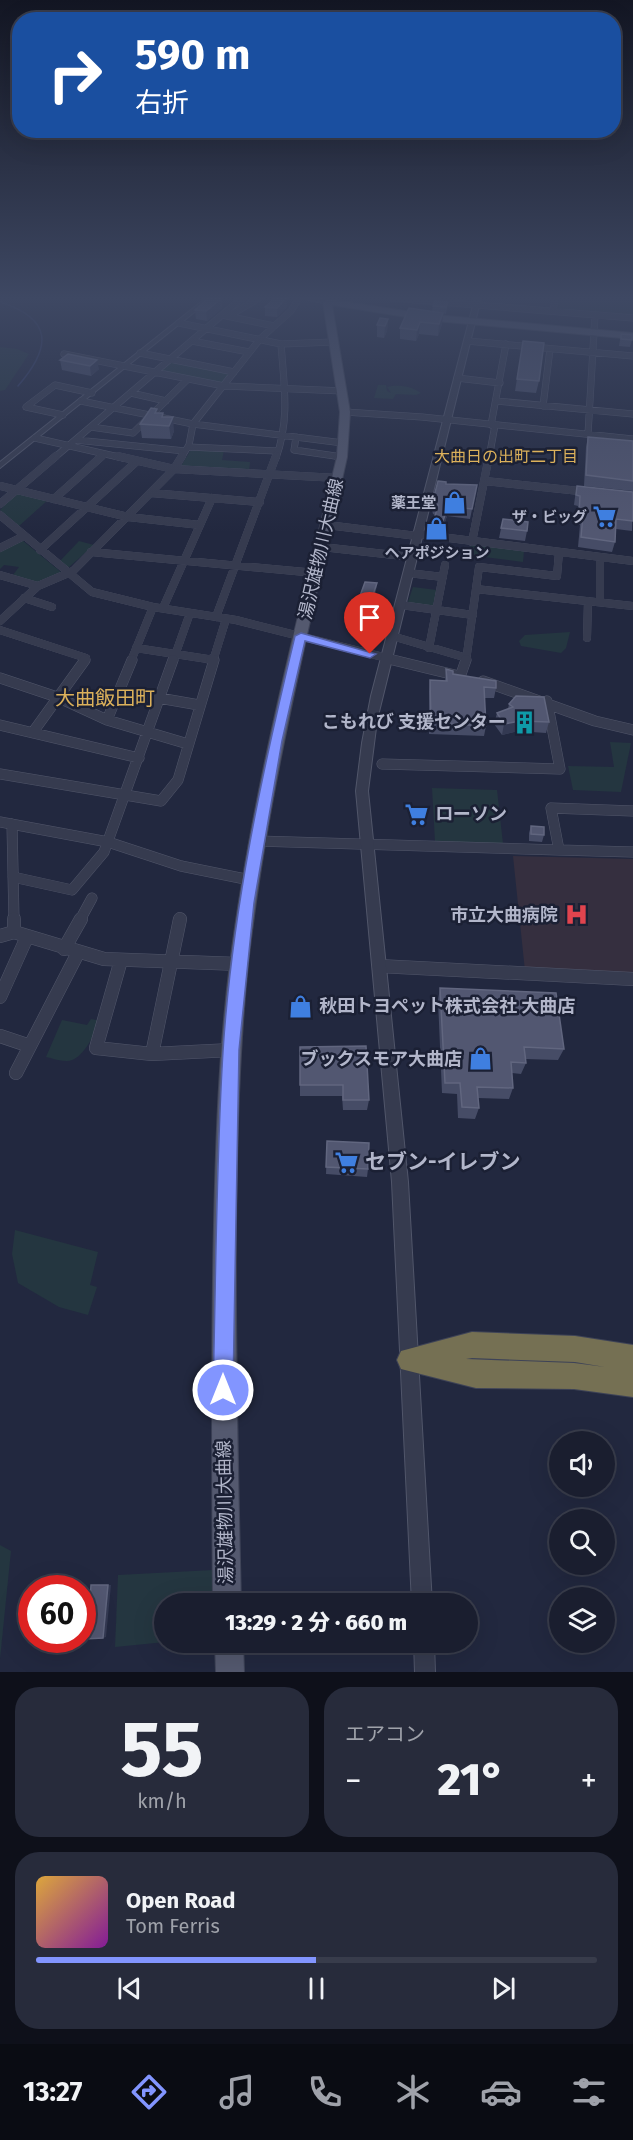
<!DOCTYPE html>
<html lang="ja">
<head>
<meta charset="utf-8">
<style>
  :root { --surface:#1a1e2f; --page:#272b3b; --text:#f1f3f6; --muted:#9fa2aa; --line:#383c4b; --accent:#8295ff }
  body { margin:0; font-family:"Fira Sans","Noto Sans JP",sans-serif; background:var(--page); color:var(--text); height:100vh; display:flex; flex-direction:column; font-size:22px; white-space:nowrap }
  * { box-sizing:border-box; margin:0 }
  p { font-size:20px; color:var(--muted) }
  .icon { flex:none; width:33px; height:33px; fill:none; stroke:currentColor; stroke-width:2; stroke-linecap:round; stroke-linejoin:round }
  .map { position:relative; height:1672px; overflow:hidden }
  .details { display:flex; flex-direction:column; gap:15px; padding:15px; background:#0e101a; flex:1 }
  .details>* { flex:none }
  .banner { position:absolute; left:12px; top:12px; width:609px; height:126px; border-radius:24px; box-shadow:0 6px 24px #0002,0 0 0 2px var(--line); background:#1a4fa0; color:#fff; overflow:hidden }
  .fabs { position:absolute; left:549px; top:1431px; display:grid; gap:12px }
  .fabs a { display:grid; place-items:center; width:66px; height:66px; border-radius:50%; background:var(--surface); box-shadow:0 6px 24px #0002,0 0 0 2px var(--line); font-size:30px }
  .speed { position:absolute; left:18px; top:1575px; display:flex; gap:12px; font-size:30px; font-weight:700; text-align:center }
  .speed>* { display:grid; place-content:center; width:78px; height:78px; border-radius:50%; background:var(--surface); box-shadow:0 6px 24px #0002,0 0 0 2px var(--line); line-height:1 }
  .speed .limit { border:9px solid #d22; background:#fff; color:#111 }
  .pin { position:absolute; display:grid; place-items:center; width:51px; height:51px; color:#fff; margin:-62px -26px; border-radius:50% 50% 50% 0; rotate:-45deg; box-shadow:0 0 6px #0007 }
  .pin .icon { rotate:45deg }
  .me { position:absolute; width:66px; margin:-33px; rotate:0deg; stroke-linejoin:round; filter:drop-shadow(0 0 4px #0008) }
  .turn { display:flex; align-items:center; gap:21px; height:126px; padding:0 24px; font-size:27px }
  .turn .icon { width:78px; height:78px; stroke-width:2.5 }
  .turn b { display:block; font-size:42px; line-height:51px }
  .big { font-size:45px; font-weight:800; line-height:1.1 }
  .details .widget { flex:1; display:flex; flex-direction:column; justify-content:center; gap:9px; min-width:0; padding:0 21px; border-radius:24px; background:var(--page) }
  .details .dial { align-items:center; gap:0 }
  .dial b { font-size:78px; line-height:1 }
  .song { display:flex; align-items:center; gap:18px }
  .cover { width:72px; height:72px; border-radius:9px; background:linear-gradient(135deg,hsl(40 70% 55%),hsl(290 70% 35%)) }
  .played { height:6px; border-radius:3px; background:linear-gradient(90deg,var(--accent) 50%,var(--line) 50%) }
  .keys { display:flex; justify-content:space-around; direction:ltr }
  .heat { display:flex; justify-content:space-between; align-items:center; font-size:33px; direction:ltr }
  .details .tiles { flex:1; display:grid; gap:15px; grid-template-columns:1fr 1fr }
  .widget:last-child { grid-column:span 2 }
  .trip { position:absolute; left:154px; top:1593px; width:324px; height:60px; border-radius:30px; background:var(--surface); box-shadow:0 6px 24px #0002,0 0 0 2px var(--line); font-weight:800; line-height:60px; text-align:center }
  .dock { display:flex; height:96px; justify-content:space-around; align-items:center; background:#0a0c13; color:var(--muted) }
  .dock .icon { width:42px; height:42px }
  .dock .current { color:var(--accent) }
  .dock b { font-size:27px; color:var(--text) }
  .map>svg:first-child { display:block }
  .medical { fill:#352f3f }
  .green { fill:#243640 }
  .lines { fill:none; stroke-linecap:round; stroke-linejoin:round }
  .stream { stroke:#333c65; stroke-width:1.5 }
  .minor-far3-casing { stroke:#51566a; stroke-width:7 }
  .minor-far2-casing { stroke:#51566a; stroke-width:8 }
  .minor-far1-casing { stroke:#51566a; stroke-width:11 }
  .minor-casing { stroke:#51566a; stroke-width:14 }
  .tertiary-casing { stroke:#51566a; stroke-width:2 }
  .primary-casing { stroke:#3f4458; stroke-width:2 }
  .motorway-casing { stroke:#3e4357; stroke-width:2 }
  .minor-far3 { stroke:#363b4f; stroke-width:6 }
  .minor-far2 { stroke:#363b4f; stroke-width:8 }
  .minor-far1 { stroke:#363b4f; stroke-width:10 }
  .minor { stroke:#363b4f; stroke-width:13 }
  .tertiary { fill:#363b4f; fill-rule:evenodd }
  .primary { fill:#54596f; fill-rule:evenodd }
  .motorway { fill:#757053; fill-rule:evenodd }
  .wall { fill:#464c66 }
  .shaded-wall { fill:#333952 }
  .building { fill:#525771; stroke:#61667f; stroke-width:1.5 }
  .route { fill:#8295ff; stroke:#5461a6; stroke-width:1.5 }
  .labels { text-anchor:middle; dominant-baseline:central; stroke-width:5; stroke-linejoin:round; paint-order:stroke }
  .far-poi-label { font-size:15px; font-weight:bold; fill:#b2b6ca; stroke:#1b2034; text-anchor:end }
  .far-neighbourhood-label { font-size:16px; fill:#dcb15b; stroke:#1b2034 }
  .street-label { font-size:18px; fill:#b2b6ca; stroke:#1b2034 }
  .poi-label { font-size:18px; font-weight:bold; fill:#b2b6ca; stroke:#1b2034; text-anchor:end }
  .neighbourhood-label { font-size:20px; fill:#dcb15b; stroke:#1b2034 }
  .near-poi-label { font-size:21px; font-weight:bold; fill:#b2b6ca; stroke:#1b2034; text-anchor:start }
</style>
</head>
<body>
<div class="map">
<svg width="633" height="1672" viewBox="0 0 633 1672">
  <rect width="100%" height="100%" fill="#22283f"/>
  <path class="medical" d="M513,856L633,859V976L525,971Z"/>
  <path class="green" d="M558,298H633V317L557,310Z
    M0,347L17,349L29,354L5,390L0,391Z
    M172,360L230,372L222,383L159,372Z
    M378,385H386L387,391L391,393L387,387C397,384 412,386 421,393L416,395L396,394L393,399L374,398Z
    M192,448L224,450L222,460L250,462L249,471L185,468L181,466Z
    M18,492L48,500L19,526L0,510Z
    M22,540L61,572L37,582L13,575L19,567L4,565L0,569V550Z
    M79,541L94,545L68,568L60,561Z
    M471,544L524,551L523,562L468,555Z
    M413,587L437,590L432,609L407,605Z
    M570,632L566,648L561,653L521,646L519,641L525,635Z
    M610,742L631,743L621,792L573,790L568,766L614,767Z
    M432,788L497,790L503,844L435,842Z
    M91,1019L101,1021C94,1033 83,1062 66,1061C59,1061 52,1058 46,1057L62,1020L87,1025Z
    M15,1230L98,1252L90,1285L97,1287L88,1315L59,1307L18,1283L12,1254Z
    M0,1545L11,1551L0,1659Z
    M213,1570V1603L165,1604V1642L115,1647L118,1575Z"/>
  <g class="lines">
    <path class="stream" d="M0,302C53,319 52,347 18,386"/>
    <defs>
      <path id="minor-far3" d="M392,298L633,318
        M553,311L555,298
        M222,315L274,326
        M229,316L259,298
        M179,323L281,344L333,342
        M192,341L249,352
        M467,341L633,356
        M140,353L234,372
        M64,354L224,386L343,391
        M457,378L500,383
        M131,393L166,401
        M81,401L193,424L343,443
        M496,401L633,414
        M543,406L550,349
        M345,412L422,417L633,439
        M63,415L26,407L55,385L92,393
        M491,425L506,344
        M91,427L133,433L188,379
        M588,434L595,315
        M296,437L294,450L342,457
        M35,438L123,458
        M76,440L185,451
        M188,447L277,451
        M54,458L242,298
        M100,458L104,454
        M181,458L189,445L193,424L260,339L291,311L299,298
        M276,458C290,419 284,385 281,344
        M489,458L495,425"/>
      <path id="minor-far2" d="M117,456L174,469L338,478
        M337,456L342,457
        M485,481L589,492
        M0,486L128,517L200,525
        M151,493L260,502
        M54,499L102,456
        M0,504L56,456
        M0,515L92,592L153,607L236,620L399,661
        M327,525L417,536
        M417,534L633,561
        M472,542L489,456
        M322,547L412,557
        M0,548L24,536
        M40,550L137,461
        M91,552L316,573
        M600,557V602
        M408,573L443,577
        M0,575L38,586
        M476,589L633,606
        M24,598L52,607
        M401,605L473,615
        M163,608L212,498
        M216,617L276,456
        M0,621L38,586L73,571L174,469L182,456
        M0,630L86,658L84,661
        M392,636L467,658
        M587,638L588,601
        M136,648L214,660
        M429,648L445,565
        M131,661L153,607
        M173,661L190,613
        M213,661L226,619
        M466,661L479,567L557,576L559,552"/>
      <path id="minor-far1" d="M211,660H214
        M393,660L459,676
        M460,677L466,660
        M0,678L57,697L107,720L188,744
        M483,681L595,721L633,730
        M119,691L199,705
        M107,720L132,660
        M0,725L139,758
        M33,732L85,660
        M382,764L560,769L547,701
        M0,774L161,801L178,780L214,660
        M0,822L108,842L181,866L250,880
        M12,824L14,920
        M257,841L559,850L551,808L633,811
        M559,850L633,852
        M13,877L72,890L104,852L173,660
        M80,920L92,898"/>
      <path id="minor" d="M14,919V932
        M0,936L14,932L104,959L239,964
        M64,949L81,919
        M121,960L96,1048L152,1054L231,1050
        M379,966L633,979
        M0,997L27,937
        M0,1036L30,1046
        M152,1054L180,919
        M16,1073L78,953"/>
      <path id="tertiary" d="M206,298H212L0,468V462Z
        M301,298L323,299V298H329L330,302L327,304Z
        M475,298H481L377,720L368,791L408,1182L432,1604H412L392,1182L356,791L362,743L371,696Z
        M414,1642H434L435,1672H415Z"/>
      <path id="primary" d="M327,299L425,314L633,333V339L425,320L332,305L350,412L347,457C310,625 267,793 248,964C239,1051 237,1139 236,1226C235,1352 238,1477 241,1604H213C212,1477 211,1351 214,1225C216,1138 219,1050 230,964C252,792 296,625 337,457L340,412L323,302Z
        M215,1642H243L244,1672H216Z"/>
      <path id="motorway" d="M472,1332L575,1336L633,1345V1397L574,1389L476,1388L401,1369L397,1360L401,1351ZM472,1358L575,1362L605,1367L574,1363L466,1359Z"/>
    </defs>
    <use href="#minor-far3" class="minor-far3-casing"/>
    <use href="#minor-far2" class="minor-far2-casing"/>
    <use href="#minor-far1" class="minor-far1-casing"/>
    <use href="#minor" class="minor-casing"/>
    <use href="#tertiary" class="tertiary-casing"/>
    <use href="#primary" class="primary-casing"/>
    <use href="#motorway" class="motorway-casing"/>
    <use href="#minor-far3" class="minor-far3"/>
    <use href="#minor-far2" class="minor-far2"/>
    <use href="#minor-far1" class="minor-far1"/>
    <use href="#minor" class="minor"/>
    <use href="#tertiary" class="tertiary"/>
    <use href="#primary" class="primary"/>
    <use href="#motorway" class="motorway"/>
  </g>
  <path class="wall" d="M221,299L222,308L207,321L196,319L195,310Z
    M448,302L446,314L443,313L442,324L438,336L419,334L416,341L400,339V328L432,311L433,306Z
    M265,307H287L277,317L265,316Z
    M388,319L387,331L384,338L377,337V325Z
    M621,334L632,340L630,347L619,346Z
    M523,341L539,381L536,393L515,391Z
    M68,354L99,369L91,376L62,370L60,360Z
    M164,417L174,431L171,439L142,438L140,424Z
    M588,437L633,441V491L584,486L586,447Z
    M446,484L475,495L470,519L447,516L442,531L432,530L435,515L433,514L432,510L433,500Z
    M577,486L633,492L632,531L616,529L615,542L612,552L578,547L580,525H576L578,506L574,505L575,497Z
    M503,519L527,531L525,541L499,538Z
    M377,583L376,590L372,605L360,603V596Z
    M446,669L453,674L496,688L494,698H484L486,726L484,736L429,734V691L430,680L445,681Z
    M509,704L549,722L546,733L518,731L502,735L494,724L497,713L508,709Z
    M531,826L544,835L542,842L529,841V833Z
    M440,988L564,1049L558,1060L525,1059L526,1063L521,1074L512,1073L513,1088L509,1099L478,1098L479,1108L475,1119L458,1118L457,1094L442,1093L438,1000Z
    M300,1047L369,1100L367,1110H343L342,1096H300Z
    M327,1141L368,1169L367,1177L326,1174Z"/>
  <path class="shaded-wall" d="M287,298V307L277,317V308Z
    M221,299L222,308L207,321L206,311Z
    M443,313L442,324L438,336L439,324Z
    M388,319L387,331L384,338L385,326Z
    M420,322L419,334L416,341L417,330Z
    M97,360L99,369L91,376L90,366Z
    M173,417L174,431L171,439L169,426Z
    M448,506L447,516L442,531L443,521Z
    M377,583L376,590L372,605V598Z
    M520,721L518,731L502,735L504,724Z
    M108,1585H111L106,1637L103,1638Z"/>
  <path class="building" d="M209,298L221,299L206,311L195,310Z
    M275,298H287L277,308L265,307Z
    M435,301L448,302L446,307L433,306Z
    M409,308L443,313L439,324L420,322L417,330L400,328Z
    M380,318L388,319L385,326L377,325Z
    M621,334L632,335V340L621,339Z
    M523,341L544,343L539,381L517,379Z
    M68,354L97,360L90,366L60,360Z
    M151,408L157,409L155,413H163L162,417H173L169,426L140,424Z
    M588,437L633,441V481L586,475Z
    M438,481L446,482V484L477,485L472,509L448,506L443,521L434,520L438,505L434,504L433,500Z
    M577,486L633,492V521L616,519L615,542L581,537L583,515L579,514L580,496L576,495Z
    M503,519L528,522L527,531L501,528Z
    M365,582L377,583L372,598L360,596Z
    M446,669L453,671V674L496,681V688L484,687L486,726L431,723L430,680L447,681Z
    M516,696L544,697L549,722L520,721L504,724L497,713L513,707L509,704Z
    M531,826L544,827V835L531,834Z
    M440,988L556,993L564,1049L524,1047L526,1063L511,1062L513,1088L477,1087L479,1108L462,1107L460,1083H445Z
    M366,1046L369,1100H343V1085H300V1047Z
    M327,1141L369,1143L368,1169L326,1167Z
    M91,1585H108L103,1638L85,1639L88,1615H82V1600H90Z"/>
  <linearGradient id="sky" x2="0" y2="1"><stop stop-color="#131623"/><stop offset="0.56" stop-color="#3e4863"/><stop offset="1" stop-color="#3e4863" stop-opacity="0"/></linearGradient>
  <rect width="633" height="532" fill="url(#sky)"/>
  <path class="route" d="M301,633L376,654L370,658L305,641L282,741L254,903L239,1050L233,1390L230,1397L223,1400L216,1397L213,1390C216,1277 216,1163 223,1051C232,911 262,772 295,636Z"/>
  <defs>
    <symbol id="shop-bare" viewBox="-9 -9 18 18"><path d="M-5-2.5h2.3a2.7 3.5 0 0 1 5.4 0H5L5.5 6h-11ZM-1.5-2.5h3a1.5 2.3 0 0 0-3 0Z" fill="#3f7fe0" stroke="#1b2034" stroke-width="2.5" paint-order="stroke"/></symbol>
    <symbol id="supermarket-bare" viewBox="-9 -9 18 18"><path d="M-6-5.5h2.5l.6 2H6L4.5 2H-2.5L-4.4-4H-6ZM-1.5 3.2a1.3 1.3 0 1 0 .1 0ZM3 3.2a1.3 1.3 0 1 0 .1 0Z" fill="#3f7fe0" stroke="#1b2034" stroke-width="2.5" paint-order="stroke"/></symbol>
    <symbol id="building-bare" viewBox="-9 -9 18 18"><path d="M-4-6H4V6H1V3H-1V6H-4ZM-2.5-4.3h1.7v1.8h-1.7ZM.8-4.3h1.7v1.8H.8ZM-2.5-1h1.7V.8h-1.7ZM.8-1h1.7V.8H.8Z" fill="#0f9aa8" stroke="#1b2034" stroke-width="2.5" paint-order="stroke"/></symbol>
    <symbol id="hospital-bare" viewBox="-9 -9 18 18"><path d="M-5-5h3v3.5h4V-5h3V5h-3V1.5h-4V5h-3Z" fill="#e0444e" stroke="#1b2034" stroke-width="2.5" paint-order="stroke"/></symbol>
  </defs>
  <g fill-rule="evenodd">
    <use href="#shop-bare" x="438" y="486" width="33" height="33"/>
    <use href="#supermarket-bare" x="588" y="500" width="33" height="33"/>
    <use href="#shop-bare" x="420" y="512" width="33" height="33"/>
    <use href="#building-bare" x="508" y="706" width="33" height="33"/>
    <use href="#supermarket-bare" x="400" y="798" width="33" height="33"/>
    <use href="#hospital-bare" x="560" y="898" width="33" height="33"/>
    <use href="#shop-bare" x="284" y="990" width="33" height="33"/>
    <use href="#shop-bare" x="464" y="1042" width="33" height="33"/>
    <use href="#supermarket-bare" x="330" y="1146" width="33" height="33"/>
  </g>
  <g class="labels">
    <g class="far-poi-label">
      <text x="436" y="503">薬王堂</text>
      <text x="587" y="517">ザ・ビッグ</text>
      <text x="437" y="553" text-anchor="middle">ヘアポジション</text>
    </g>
    <g class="far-neighbourhood-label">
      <text x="506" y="456">大曲日の出町二丁目</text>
    </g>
    <g class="street-label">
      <text transform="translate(321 549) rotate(-77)">湯沢雄物川大曲線</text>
      <text transform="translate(225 1512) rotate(-91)">湯沢雄物川大曲線</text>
    </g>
    <g class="poi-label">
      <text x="506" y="722">こもれび 支援センター</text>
      <text x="435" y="814" text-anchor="start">ローソン</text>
      <text x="558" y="915">市立大曲病院</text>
      <text x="319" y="1006" text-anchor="start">秋田トヨペット株式会社 大曲店</text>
      <text x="462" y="1059">ブックスモア大曲店</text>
    </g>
    <g class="neighbourhood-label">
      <text x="105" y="698">大曲飯田町</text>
    </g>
    <g class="near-poi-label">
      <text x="365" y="1162">セブン-イレブン</text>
    </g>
  </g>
</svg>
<div class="fabs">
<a><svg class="icon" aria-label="sound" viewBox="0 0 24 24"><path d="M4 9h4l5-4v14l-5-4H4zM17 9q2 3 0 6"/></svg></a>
<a><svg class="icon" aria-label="search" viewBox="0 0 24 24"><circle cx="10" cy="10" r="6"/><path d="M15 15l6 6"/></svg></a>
<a><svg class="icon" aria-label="layers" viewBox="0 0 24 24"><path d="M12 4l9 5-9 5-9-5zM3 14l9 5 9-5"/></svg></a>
</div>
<div class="speed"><div class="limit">60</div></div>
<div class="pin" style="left:370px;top:654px;background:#d93025"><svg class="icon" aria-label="arrive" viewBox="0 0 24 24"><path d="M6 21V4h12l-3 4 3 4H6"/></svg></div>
<svg class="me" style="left:223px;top:1390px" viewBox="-20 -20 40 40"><circle r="17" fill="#8295ff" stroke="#fff" stroke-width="3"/><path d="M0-11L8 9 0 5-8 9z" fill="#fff"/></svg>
<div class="trip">13:29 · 2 分 · 660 m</div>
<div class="banner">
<div class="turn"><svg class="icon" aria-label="right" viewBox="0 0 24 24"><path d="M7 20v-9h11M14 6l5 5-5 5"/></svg><div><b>590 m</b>右折</div></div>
</div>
</div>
<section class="details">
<div class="tiles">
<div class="widget dial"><b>55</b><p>km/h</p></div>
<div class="widget"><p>エアコン</p>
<div class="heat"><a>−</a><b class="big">21°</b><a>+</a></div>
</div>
<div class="widget">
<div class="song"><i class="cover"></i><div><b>Open Road</b><p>Tom Ferris</p></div></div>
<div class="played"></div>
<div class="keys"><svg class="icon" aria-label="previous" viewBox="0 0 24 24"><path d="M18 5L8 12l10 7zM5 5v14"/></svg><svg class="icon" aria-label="pause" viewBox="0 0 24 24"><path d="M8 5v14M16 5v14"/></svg><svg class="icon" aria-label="next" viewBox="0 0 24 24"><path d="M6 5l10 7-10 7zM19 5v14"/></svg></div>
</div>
</div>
</section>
<nav class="dock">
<b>13:27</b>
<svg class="icon current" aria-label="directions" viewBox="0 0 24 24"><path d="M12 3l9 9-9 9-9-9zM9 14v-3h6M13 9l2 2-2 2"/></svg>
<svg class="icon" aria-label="music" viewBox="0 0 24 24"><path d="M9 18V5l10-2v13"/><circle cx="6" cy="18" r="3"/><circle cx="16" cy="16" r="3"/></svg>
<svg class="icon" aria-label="phone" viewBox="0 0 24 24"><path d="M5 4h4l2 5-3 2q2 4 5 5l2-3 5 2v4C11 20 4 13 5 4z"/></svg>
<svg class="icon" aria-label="climate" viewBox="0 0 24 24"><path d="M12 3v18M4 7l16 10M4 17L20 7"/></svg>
<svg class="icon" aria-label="car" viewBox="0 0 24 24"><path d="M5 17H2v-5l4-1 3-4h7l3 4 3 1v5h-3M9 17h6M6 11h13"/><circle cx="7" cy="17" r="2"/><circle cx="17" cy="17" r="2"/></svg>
<svg class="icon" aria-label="filters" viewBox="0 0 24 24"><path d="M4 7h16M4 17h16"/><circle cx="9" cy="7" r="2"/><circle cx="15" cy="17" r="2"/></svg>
</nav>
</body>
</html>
